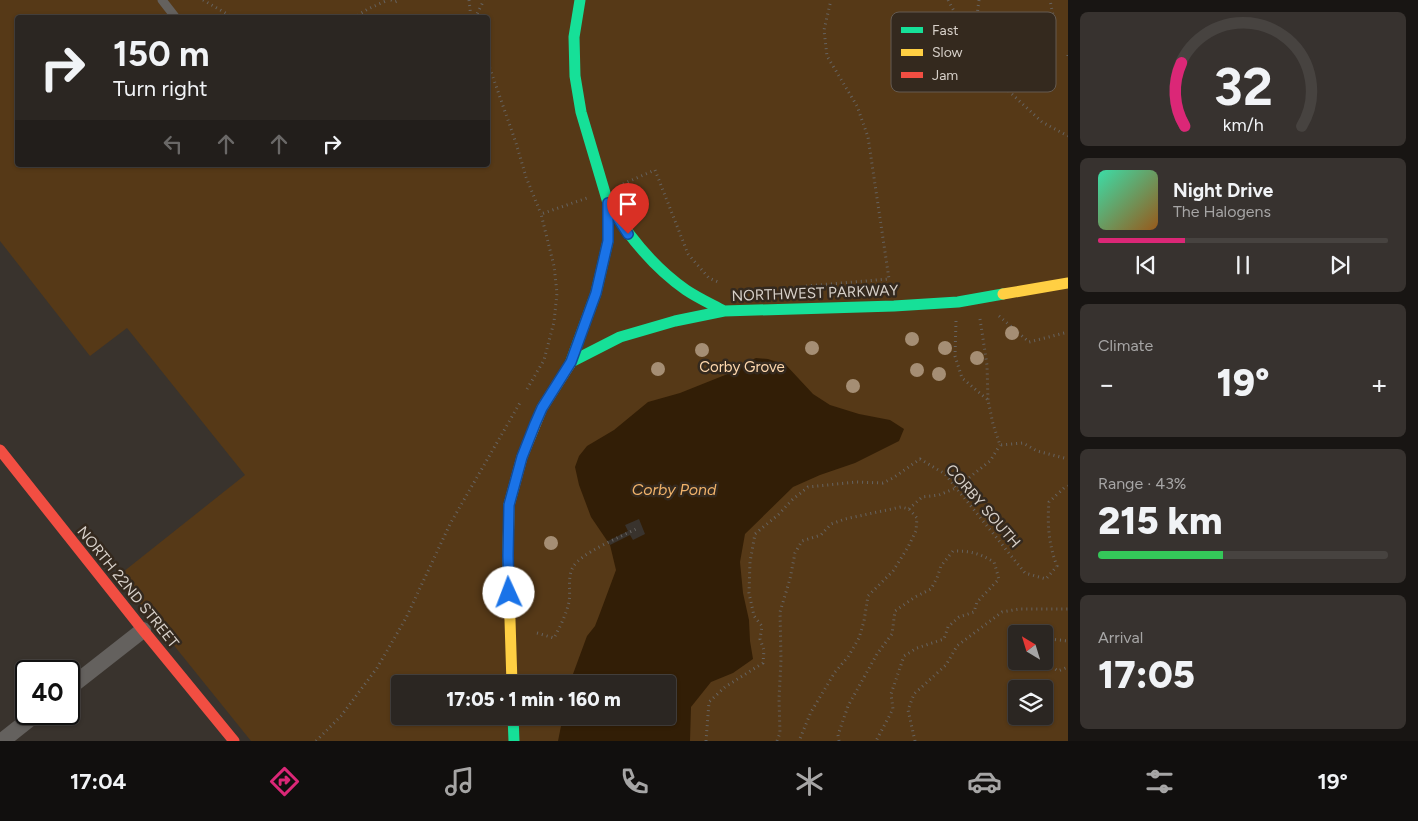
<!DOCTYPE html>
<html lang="en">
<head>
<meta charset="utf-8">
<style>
  :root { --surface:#2b2622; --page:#37322f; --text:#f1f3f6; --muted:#a6a5a5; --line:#474340; --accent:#db2777 }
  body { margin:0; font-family:Figtree,sans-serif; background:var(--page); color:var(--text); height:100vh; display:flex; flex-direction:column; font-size:19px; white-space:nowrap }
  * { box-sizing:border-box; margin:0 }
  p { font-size:16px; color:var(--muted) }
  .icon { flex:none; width:28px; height:28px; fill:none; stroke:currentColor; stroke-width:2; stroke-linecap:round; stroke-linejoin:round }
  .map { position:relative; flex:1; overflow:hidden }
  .panel { display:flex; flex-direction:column; gap:12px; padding:12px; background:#181513; width:350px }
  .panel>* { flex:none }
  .top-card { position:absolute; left:15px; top:15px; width:475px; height:152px; border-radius:5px; box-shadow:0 1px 4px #0004,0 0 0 1px var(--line); background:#2b2622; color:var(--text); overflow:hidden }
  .needle { width:32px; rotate:322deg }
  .buttons { position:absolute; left:1008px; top:625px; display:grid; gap:10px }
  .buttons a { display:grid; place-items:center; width:45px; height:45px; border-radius:5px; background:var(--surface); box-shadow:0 1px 4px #0004,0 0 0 1px var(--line); font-size:25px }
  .speed { position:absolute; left:15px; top:660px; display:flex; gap:10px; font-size:25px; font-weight:700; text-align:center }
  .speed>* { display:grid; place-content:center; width:65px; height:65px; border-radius:50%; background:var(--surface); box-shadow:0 1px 4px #0004,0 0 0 1px var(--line); line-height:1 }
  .speed .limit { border:2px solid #111; border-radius:8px; background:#fff; color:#111 }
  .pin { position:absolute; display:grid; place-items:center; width:42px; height:42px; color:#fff; margin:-51px -21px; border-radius:50% 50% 50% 0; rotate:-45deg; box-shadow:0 0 5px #0007 }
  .pin .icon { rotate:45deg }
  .me { position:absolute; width:55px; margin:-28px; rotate:358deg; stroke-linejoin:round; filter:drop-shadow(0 0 4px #0008) }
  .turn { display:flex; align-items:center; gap:18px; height:105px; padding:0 15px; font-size:22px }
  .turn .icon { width:65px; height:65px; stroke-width:2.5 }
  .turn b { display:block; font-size:35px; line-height:42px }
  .lanes { display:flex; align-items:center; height:48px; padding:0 15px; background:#0003; justify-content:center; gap:25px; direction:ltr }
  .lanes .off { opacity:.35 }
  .big { font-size:38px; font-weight:800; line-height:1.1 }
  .panel .tile { flex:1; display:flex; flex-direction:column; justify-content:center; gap:8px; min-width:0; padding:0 18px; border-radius:8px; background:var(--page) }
  .panel .dial { align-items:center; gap:0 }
  .dial svg { height:130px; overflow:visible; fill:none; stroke:var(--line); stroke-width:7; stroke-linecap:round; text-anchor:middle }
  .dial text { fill:var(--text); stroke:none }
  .song { display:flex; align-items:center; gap:15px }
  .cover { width:60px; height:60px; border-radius:8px; background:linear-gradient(135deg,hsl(160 70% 55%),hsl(30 70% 35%)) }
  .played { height:5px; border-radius:2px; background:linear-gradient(90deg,var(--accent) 30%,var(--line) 30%) }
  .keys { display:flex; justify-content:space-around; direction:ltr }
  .heat { display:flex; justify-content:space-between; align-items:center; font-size:28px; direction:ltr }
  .charge { height:8px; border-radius:4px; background:linear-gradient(90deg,#34c759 43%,var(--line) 0) }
  .trip { position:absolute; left:391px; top:675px; width:285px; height:50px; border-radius:5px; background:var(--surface); box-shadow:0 1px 4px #0004,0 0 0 1px var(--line); font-weight:800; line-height:50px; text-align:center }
  .tab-bar { display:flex; height:80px; justify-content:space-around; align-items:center; background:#110f0e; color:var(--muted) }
  .tab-bar .icon { width:35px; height:35px }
  .tab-bar .active { color:var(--accent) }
  .tab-bar b { font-size:22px; color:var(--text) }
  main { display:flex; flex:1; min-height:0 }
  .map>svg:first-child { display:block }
  .green { fill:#563917; fill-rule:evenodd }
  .water { fill:#321e06 }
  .pier { fill:#39332d }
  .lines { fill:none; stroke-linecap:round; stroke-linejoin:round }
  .path { stroke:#666360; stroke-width:3; stroke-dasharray:1 4; stroke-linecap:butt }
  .lane { stroke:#64615e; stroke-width:9 }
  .street { stroke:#64615e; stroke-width:16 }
  .fast { stroke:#16e098; stroke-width:11 }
  .slow { stroke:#ffcf43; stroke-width:11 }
  .jam { stroke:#f24e42; stroke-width:11 }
  .tree { fill:#a58e74 }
  .route-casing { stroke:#114b97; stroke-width:12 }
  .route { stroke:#1a73e8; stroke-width:9 }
  .labels { text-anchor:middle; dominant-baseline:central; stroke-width:5; stroke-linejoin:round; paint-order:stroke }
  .street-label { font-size:15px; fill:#d7d0c9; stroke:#34291e }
  .park-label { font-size:15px; fill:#fed8ae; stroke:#34291e }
  .water-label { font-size:16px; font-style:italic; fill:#f0b26a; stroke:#34291e }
  .key { fill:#34291e; stroke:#655b51; stroke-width:1 }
  .key-label { font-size:14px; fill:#d7d0c9 }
</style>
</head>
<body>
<main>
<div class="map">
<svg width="1068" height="741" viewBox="0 0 1068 741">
  <rect width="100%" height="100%" fill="#39332d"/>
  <path class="green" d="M0,0H1068V741H251L118,576L245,475L127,328L90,356L0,241ZM18,18H488V165H18ZM1016,634H1044V661H1016ZM400,684H668V716H400ZM1016,689H1044V716H1016Z"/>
  <path class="water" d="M756,358L768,359L786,365L813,394L830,405L859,414L890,420L904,429L899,441L855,463L820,475L793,487L745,534L740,562L743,593L749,620L750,641L753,659L733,673L711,682L691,707L690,741H558L563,716H668V684H571L573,674L587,636L595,626L600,613L616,570L610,545L591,517L579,485L575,467L579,456L587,446L614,430L648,402L680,393L730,373L744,363Z"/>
  <path class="pier" d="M639,519L645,534L633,540L630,535L610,545L608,541L628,531L625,525Z"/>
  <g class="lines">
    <path class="path" d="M203,0L234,18
      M391,0L395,2L400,0
      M469,0L471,18
      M948,0L986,70L1042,122L1068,136
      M979,0L976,23L982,40L1001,45L1026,37L1047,27L1053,15L1050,0
      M353,18L368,9L388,0
      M475,18L484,0
      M1068,55V56
      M488,63L516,143L526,177L541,214
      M623,184L655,170L688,254L709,278L718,282
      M806,286L889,279L868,137L857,106L827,56L824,30L831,0
      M999,316L1029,342L1068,332
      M980,319L987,365L988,400
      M956,321L955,356L962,378L988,400L993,424L1000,445L1023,443L1037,451L1068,459
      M527,389L544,360L554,322L557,293L554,266L541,214L587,198
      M909,509L922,497L939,495L956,488L990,461L1000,445
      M537,633L554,638C560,627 566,615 569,602C571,591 567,578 573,567C581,553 620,537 636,529
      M1044,647L1050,639L1068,641
      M1043,661L1058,671L1068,667
      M316,741L341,716L377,668L406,618L450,524L521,401
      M706,741L709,702L725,687L763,663L764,650L760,639L762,626L754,616L749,593L750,562L755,534L779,514L792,500L808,487L856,482L883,483L893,478L920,459L945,474L1025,573L1046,579L1057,566C1049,546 1047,524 1049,502L1064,488L1068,486
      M777,741L780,733L779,699L781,660L780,612L790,579L795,553L802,541L821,535L831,524L845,519L901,507L909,509L917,518L916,531L908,547L893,571L868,596L864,621L859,638L848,657L835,672L811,712L799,741
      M839,741L838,735L848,706L877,654L892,634L895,611L915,597L931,589L937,578L941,566L953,551C970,551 979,553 994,562L999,579L977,602L974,612L959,617L948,627L944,639L917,648L904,656L891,694L893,709L876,741
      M915,741L908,710L914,694L946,665L957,646L1002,612L1019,609H1068"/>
    <path class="lane" d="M162,0L176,18"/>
    <path class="street" d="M69,688L143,630
      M2,741L36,714"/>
    <path class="fast" d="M608,203C629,237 653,267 686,290C698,298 711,304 724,311
      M571,362L620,337L675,321L724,311L894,306L958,302L1003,294
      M570,364L596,293L608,241V203L581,112L575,76L574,37L580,0
      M513,716L514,741"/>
    <path class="slow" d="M1003,294L1068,283
      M512,684L508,556L509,505L522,457L542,408L570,364"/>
    <path class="jam" d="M0,450L143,630L234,741"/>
  </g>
  <g class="tree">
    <circle cx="1012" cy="333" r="7"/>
    <circle cx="912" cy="339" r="7"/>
    <circle cx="812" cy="348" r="7"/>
    <circle cx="945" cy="348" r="7"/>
    <circle cx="702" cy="350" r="7"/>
    <circle cx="977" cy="358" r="7"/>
    <circle cx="658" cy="369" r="7"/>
    <circle cx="917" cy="370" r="7"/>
    <circle cx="939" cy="374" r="7"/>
    <circle cx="853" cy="386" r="7"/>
    <circle cx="551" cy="543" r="7"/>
  </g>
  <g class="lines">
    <defs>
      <path id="route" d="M509,593L508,556L509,505L522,457L535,424L542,408L571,362L596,293L608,241V203L628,234"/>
    </defs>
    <use href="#route" class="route-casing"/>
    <use href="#route" class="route"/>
  </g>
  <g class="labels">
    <g class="street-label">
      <text transform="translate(815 293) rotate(-2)">NORTHWEST PARKWAY</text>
      <text transform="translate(983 506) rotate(49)">CORBY SOUTH</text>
      <text transform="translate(128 587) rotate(51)">NORTH 22ND STREET</text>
    </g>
    <g class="park-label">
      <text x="742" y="367">Corby Grove</text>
    </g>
    <g class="water-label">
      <text x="674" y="489">Corby Pond</text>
    </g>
  </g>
  <rect x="891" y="12" width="165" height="80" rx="8" class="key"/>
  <rect x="901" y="27" width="22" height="6" fill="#16e098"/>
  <rect x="901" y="49" width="22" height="7" fill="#ffcf43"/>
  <rect x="901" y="72" width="22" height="6" fill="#f24e42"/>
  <g class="key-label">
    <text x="932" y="35">Fast</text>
    <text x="932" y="57">Slow</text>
    <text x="932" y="80">Jam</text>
  </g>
</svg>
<div class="buttons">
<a><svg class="needle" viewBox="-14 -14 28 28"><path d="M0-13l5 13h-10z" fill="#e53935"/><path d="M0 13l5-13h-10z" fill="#a6a5a5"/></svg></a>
<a><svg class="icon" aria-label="layers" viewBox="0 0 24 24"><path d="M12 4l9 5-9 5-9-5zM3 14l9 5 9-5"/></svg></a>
</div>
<div class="speed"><div class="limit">40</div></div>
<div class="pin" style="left:628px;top:234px;background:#d93025"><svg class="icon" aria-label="arrive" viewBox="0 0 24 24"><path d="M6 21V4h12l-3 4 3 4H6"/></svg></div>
<svg class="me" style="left:509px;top:593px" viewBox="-20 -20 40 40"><circle r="19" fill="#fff"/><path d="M0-13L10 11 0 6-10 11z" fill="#1a73e8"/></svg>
<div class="trip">17:05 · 1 min · 160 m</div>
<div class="top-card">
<div class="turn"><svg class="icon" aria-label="right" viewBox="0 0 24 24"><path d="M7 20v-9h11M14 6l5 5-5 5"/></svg><div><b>150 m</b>Turn right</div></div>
<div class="lanes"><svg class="icon off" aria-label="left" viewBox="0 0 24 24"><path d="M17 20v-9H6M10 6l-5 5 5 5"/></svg><svg class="icon off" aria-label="ahead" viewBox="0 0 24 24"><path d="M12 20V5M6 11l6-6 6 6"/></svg><svg class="icon off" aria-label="ahead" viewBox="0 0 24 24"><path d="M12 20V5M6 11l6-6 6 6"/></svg><svg class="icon" aria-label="right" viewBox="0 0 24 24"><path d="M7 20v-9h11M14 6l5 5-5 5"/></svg></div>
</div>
</div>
<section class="panel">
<div class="tile dial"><svg viewBox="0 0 100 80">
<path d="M14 69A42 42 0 1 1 86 69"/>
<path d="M14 69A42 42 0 0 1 12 30" stroke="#db2777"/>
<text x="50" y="56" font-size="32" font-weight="700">32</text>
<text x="50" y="72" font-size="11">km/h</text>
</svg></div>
<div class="tile">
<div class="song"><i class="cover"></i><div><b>Night Drive</b><p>The Halogens</p></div></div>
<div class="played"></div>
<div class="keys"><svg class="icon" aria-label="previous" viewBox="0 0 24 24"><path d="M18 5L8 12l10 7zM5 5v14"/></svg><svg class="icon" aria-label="pause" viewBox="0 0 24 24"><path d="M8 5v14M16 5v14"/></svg><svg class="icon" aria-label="next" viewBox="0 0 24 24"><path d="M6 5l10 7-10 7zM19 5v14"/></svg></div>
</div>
<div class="tile"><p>Climate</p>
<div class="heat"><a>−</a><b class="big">19°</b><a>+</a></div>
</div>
<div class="tile"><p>Range · 43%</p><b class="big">215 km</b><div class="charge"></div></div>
<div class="tile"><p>Arrival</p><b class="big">17:05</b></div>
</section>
</main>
<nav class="tab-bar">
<b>17:04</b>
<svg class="icon active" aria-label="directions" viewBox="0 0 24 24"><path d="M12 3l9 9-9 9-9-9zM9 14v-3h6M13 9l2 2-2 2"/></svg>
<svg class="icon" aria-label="music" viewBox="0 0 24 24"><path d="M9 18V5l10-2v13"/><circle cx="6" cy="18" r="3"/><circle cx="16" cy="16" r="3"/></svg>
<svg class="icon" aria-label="phone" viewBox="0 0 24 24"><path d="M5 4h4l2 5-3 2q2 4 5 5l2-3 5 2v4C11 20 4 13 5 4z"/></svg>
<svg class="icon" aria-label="climate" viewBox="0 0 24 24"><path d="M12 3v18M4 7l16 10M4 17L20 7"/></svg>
<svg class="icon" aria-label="car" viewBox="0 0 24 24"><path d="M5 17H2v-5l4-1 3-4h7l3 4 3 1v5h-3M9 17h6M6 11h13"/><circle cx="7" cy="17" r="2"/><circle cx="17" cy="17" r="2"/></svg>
<svg class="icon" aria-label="filters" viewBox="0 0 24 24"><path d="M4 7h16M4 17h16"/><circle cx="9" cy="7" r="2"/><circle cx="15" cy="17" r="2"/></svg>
<b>19°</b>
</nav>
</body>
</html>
